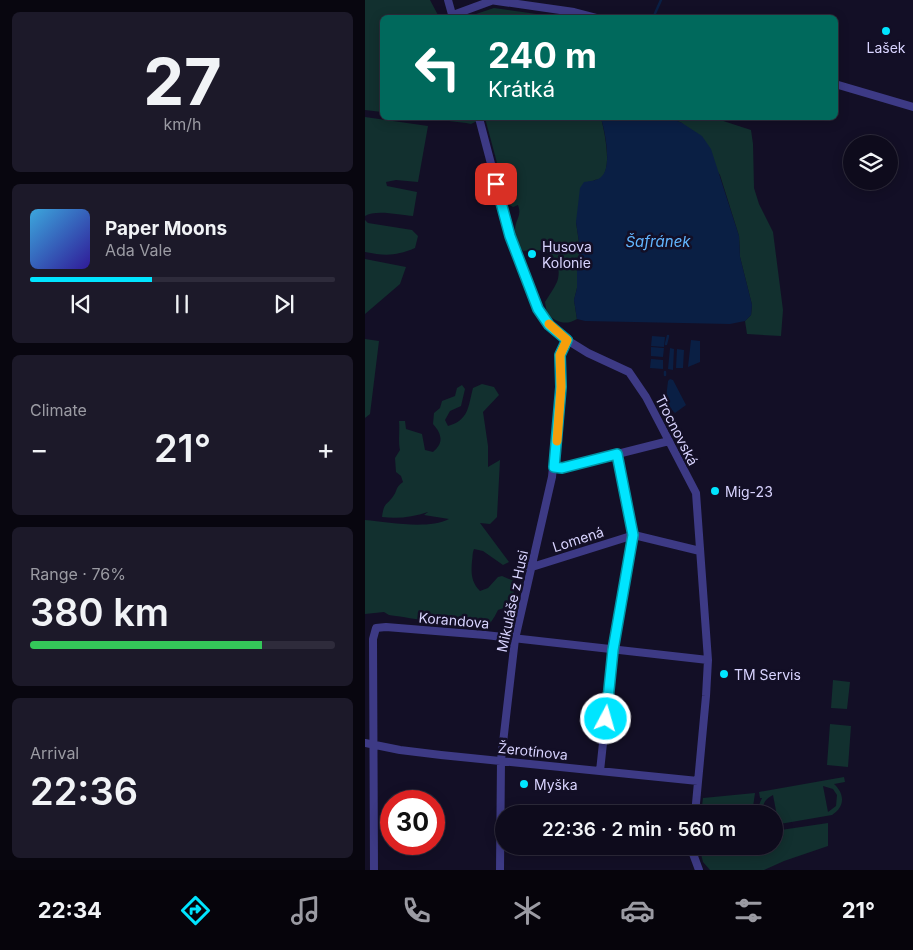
<!DOCTYPE html>
<html lang="en">
<head>
<meta charset="utf-8">
<style>
  :root { --surface:#0e0b1c; --page:#1c1929; --text:#f1f3f6; --muted:#9b9ba3; --line:#2e2b3b; --accent:#00e5ff }
  body { margin:0; font-family:Inter,sans-serif; background:var(--page); color:var(--text); height:100vh; display:flex; flex-direction:column; font-size:19px; white-space:nowrap }
  * { box-sizing:border-box; margin:0 }
  p { font-size:16px; color:var(--muted) }
  .icon { flex:none; width:28px; height:28px; fill:none; stroke:currentColor; stroke-width:2; stroke-linecap:round; stroke-linejoin:round }
  .map { position:relative; flex:1; overflow:hidden }
  .sheet { display:flex; flex-direction:column; gap:12px; padding:12px; background:#08060f; width:365px }
  .sheet>* { flex:none }
  .banner { position:absolute; left:15px; top:15px; width:458px; height:105px; border-radius:8px; box-shadow:0 2px 12px #0003,0 0 0 1px var(--line); background:#00695c; color:#fff; overflow:hidden }
  .tools { position:absolute; left:478px; top:135px; display:grid; gap:10px }
  .tools a { display:grid; place-items:center; width:55px; height:55px; border-radius:50%; background:var(--surface); box-shadow:0 2px 12px #0003,0 0 0 1px var(--line); font-size:25px }
  .speed { position:absolute; left:15px; top:790px; display:flex; gap:10px; font-size:25px; font-weight:700; text-align:center }
  .speed>* { display:grid; place-content:center; width:65px; height:65px; border-radius:50%; background:var(--surface); box-shadow:0 2px 12px #0003,0 0 0 1px var(--line); line-height:1 }
  .speed .limit { border:8px solid #d22; background:#fff; color:#111 }
  .pin { position:absolute; display:grid; place-items:center; width:42px; height:42px; color:#fff; margin:-21px; border-radius:10px; box-shadow:0 2px 8px #0006 }
  .me { position:absolute; width:55px; margin:-28px; rotate:6deg; stroke-linejoin:round; filter:drop-shadow(0 0 4px #0008) }
  .turn { display:flex; align-items:center; gap:18px; height:105px; padding:0 25px; font-size:22px }
  .turn .icon { width:65px; height:65px; stroke-width:2.5 }
  .turn b { display:block; font-size:35px; line-height:42px }
  .big { font-size:38px; font-weight:600; line-height:1.1 }
  .sheet .widget { flex:1; display:flex; flex-direction:column; justify-content:center; gap:8px; min-width:0; padding:0 18px; border-radius:8px; background:var(--page) }
  .sheet .dial { align-items:center; gap:0 }
  .dial b { font-size:65px; line-height:1 }
  .song { display:flex; align-items:center; gap:15px }
  .cover { width:60px; height:60px; border-radius:8px; background:linear-gradient(135deg,hsl(200 70% 55%),hsl(250 70% 35%)) }
  .played { height:5px; border-radius:2px; background:linear-gradient(90deg,var(--accent) 40%,var(--line) 40%) }
  .keys { display:flex; justify-content:space-around; direction:ltr }
  .heat { display:flex; justify-content:space-between; align-items:center; font-size:28px; direction:ltr }
  .charge { height:8px; border-radius:4px; background:linear-gradient(90deg,#34c759 76%,var(--line) 0) }
  .trip { position:absolute; left:130px; top:805px; width:288px; height:50px; border-radius:25px; background:var(--surface); box-shadow:0 2px 12px #0003,0 0 0 1px var(--line); font-weight:600; line-height:50px; text-align:center }
  .dock { display:flex; height:80px; justify-content:space-around; align-items:center; background:#06040b; color:var(--muted) }
  .dock .icon { width:35px; height:35px }
  .dock .on { color:var(--accent) }
  .dock b { font-size:22px; color:var(--text) }
  main { display:flex; flex:1; min-height:0 }
  .map>svg:first-child { display:block }
  .green { fill:#12302f; fill-rule:evenodd }
  .water { fill:#0a1f44 }
  .lines { fill:none; stroke-linecap:round; stroke-linejoin:round }
  .stream { stroke:#0a1f44; stroke-width:2.5 }
  .minor { stroke:#3d3a85; stroke-width:8 }
  .route-casing { stroke:#0095a6; stroke-width:12 }
  .route { stroke:#00e5ff; stroke-width:9 }
  .slow { stroke:#f59e0b; stroke-width:9 }
  .poi-dot { fill:#00e5ff; stroke:#130f26; stroke-width:2 }
  .labels { text-anchor:middle; dominant-baseline:central; stroke-width:5; stroke-linejoin:round; paint-order:stroke }
  .poi-label { font-size:14px; fill:#d9d4ff; stroke:#130f26; text-anchor:start }
  .street-label { font-size:14px; fill:#d9d4ff; stroke:#130f26 }
  .water-label { font-size:15px; font-style:italic; fill:#62b6ff; stroke:#130f26 }
</style>
</head>
<body>
<main>
<section class="sheet">
<div class="widget dial"><b>27</b><p>km/h</p></div>
<div class="widget">
<div class="song"><i class="cover"></i><div><b>Paper Moons</b><p>Ada Vale</p></div></div>
<div class="played"></div>
<div class="keys"><svg class="icon" aria-label="previous" viewBox="0 0 24 24"><path d="M18 5L8 12l10 7zM5 5v14"/></svg><svg class="icon" aria-label="pause" viewBox="0 0 24 24"><path d="M8 5v14M16 5v14"/></svg><svg class="icon" aria-label="next" viewBox="0 0 24 24"><path d="M6 5l10 7-10 7zM19 5v14"/></svg></div>
</div>
<div class="widget"><p>Climate</p>
<div class="heat"><a>−</a><b class="big">21°</b><a>+</a></div>
</div>
<div class="widget"><p>Range · 76%</p><b class="big">380 km</b><div class="charge"></div></div>
<div class="widget"><p>Arrival</p><b class="big">22:36</b></div>
</section>
<div class="map">
<svg width="548" height="870" viewBox="0 0 548 870">
  <rect width="100%" height="100%" fill="#130f26"/>
  <path class="green" d="M0,0H65L74,17L18,18L17,112L0,110Z
    M129,8L193,17H102Z
    M0,117L63,126L53,182L31,180L21,182L22,186L52,192L48,216C36,215 10,209 0,216Z
    M58,118H110L112,121L106,124L101,123Z
    M120,118H236C239,130 248,169 236,178C235,179 231,180 229,180L211,222L215,249L212,268V288L209,300L212,319C201,326 191,322 182,314L180,302C184,295 189,289 192,282C196,271 193,257 181,252C174,249 165,251 158,251C153,245 150,237 150,229C151,218 157,216 153,205L148,207L143,204Z
    M305,118H349L386,130L388,144L389,188L394,204L408,232L418,310L416,336L382,334L380,321L386,315L387,305L375,257L374,236L355,175L317,123Z
    M0,220L3,223L47,230L53,236L50,248C31,256 20,256 0,252Z
    M0,259L41,267L35,284L0,314Z
    M0,339L14,341L5,414L0,418Z
    M117,384L129,387L134,395L118,412L123,446V467L135,460L132,517L125,524L115,523L144,562L138,565L118,551L109,549C107,554 108,556 107,561C106,573 106,582 115,591L123,588L133,577L137,576L151,582C148,595 148,606 133,610C131,614 128,620 125,623C112,632 43,617 24,615L19,612L0,614V520C23,522 62,530 84,519L59,515L63,512C48,517 33,519 17,517C19,501 22,506 29,495C33,489 30,488 38,482L36,476L31,472L30,458L35,450C33,441 35,430 34,421H40L41,429L57,434L60,450L68,452C79,443 77,434 68,424L69,413L75,408L77,401L90,396L92,388L97,385L100,389L96,406L85,411L80,420L83,426C104,420 103,407 108,388Z
    M468,680L485,682L482,709L466,708Z
    M465,724L486,726L483,767L462,765Z
    M479,777L480,782L469,784C480,794 480,807 467,815L409,825V821H413L408,795C400,799 396,805 399,814H395L394,805L397,798H395L394,792ZM458,786L468,789L472,795L471,806L463,812Z
    M390,793L387,814H336L338,798Z
    M463,823V846L419,861L399,870H345L338,862L334,846H409V831Z"/>
  <path class="water" d="M236,118H305L317,123L337,136L346,149L374,236L375,257L387,305L386,315L380,321L365,324L220,321L212,319L209,300L212,288V268L215,249L211,222L215,188L219,182C225,181 233,181 237,176C247,166 240,131 236,118Z
    M287,336L300,337L299,347L286,346Z
    M326,340L335,341V362L323,367Z
    M286,347L299,348L298,357L286,356Z
    M305,348L309,349L308,370L303,369Z
    M312,349L319,350L318,368H311Z
    M286,359L298,360V369L285,368Z
    M305,379L308,380L321,405L310,413L307,410H302L300,407L303,381Z"/>
  <g class="lines">
    <path class="stream" d="M288,18L296,0
      M301,344L303,336
      M300,372V375"/>
    <path class="minor" d="M83,0L88,18
      M125,0L209,12L232,18
      M88,15L126,1
      M470,84L548,107
      M114,118L145,236L173,309L184,325L202,340L223,353L264,372L281,397L331,493L343,660L341,696L330,814
      M189,467L197,468L304,441
      M157,565L167,567L269,535L335,551
      M0,743L35,750L76,755L333,781
      M235,771L248,650L269,535L252,454
      M327,846V851L334,870
      M9,870L8,639L11,628L21,627L120,635L343,660
      M135,870L136,760L150,639L187,477L196,387L195,355L202,340"/>
  </g>
  <g class="lines">
    <defs>
      <path id="route" d="M131,184L145,236L173,309L184,325L202,340L195,355L196,387L189,467L197,468L252,454L268,535L248,650L241,719"/>
    </defs>
    <use href="#route" class="route-casing"/>
    <use href="#route" class="route"/>
    <path class="slow" d="M184,324L202,340L195,355L196,387L192,441"/>
  </g>
  <g class="poi-dot">
    <circle cx="521" cy="31" r="5"/>
    <circle cx="167" cy="254" r="5"/>
    <circle cx="350" cy="491" r="5"/>
    <circle cx="359" cy="674" r="5"/>
    <circle cx="159" cy="784" r="5"/>
  </g>
  <g class="labels">
    <g class="poi-label">
      <text x="521" y="47" text-anchor="middle">Lašek</text>
      <text x="177" y="246">Husova<tspan x="177" dy="16">Kolonie</tspan></text>
      <text x="360" y="491">Mig-23</text>
      <text x="369" y="674">TM Servis</text>
      <text x="169" y="784">Myška</text>
    </g>
    <g class="street-label">
      <text transform="translate(312 430) rotate(63)">Trocnovská</text>
      <text transform="translate(213 539) rotate(-18)">Lomená</text>
      <text transform="translate(147 601) rotate(-78)">Mikuláše z Husi</text>
      <text transform="translate(89 620) rotate(5)">Korandova</text>
      <text transform="translate(168 751) rotate(6)">Žerotínova</text>
    </g>
    <g class="water-label">
      <text x="293" y="241">Šafránek</text>
    </g>
  </g>
</svg>
<div class="tools">
<a><svg class="icon" aria-label="layers" viewBox="0 0 24 24"><path d="M12 4l9 5-9 5-9-5zM3 14l9 5 9-5"/></svg></a>
</div>
<div class="speed"><div class="limit">30</div></div>
<div class="pin" style="left:131px;top:184px;background:#d93025"><svg class="icon" aria-label="arrive" viewBox="0 0 24 24"><path d="M6 21V4h12l-3 4 3 4H6"/></svg></div>
<svg class="me" style="left:241px;top:719px" viewBox="-20 -20 40 40"><circle r="17" fill="#00e5ff" stroke="#fff" stroke-width="3"/><path d="M0-11L8 9 0 5-8 9z" fill="#fff"/></svg>
<div class="trip">22:36 · 2 min · 560 m</div>
<div class="banner">
<div class="turn"><svg class="icon" aria-label="left" viewBox="0 0 24 24"><path d="M17 20v-9H6M10 6l-5 5 5 5"/></svg><div><b>240 m</b>Krátká</div></div>
</div>
</div>
</main>
<nav class="dock">
<b>22:34</b>
<svg class="icon on" aria-label="directions" viewBox="0 0 24 24"><path d="M12 3l9 9-9 9-9-9zM9 14v-3h6M13 9l2 2-2 2"/></svg>
<svg class="icon" aria-label="music" viewBox="0 0 24 24"><path d="M9 18V5l10-2v13"/><circle cx="6" cy="18" r="3"/><circle cx="16" cy="16" r="3"/></svg>
<svg class="icon" aria-label="phone" viewBox="0 0 24 24"><path d="M5 4h4l2 5-3 2q2 4 5 5l2-3 5 2v4C11 20 4 13 5 4z"/></svg>
<svg class="icon" aria-label="climate" viewBox="0 0 24 24"><path d="M12 3v18M4 7l16 10M4 17L20 7"/></svg>
<svg class="icon" aria-label="car" viewBox="0 0 24 24"><path d="M5 17H2v-5l4-1 3-4h7l3 4 3 1v5h-3M9 17h6M6 11h13"/><circle cx="7" cy="17" r="2"/><circle cx="17" cy="17" r="2"/></svg>
<svg class="icon" aria-label="filters" viewBox="0 0 24 24"><path d="M4 7h16M4 17h16"/><circle cx="9" cy="7" r="2"/><circle cx="15" cy="17" r="2"/></svg>
<b>21°</b>
</nav>
</body>
</html>
